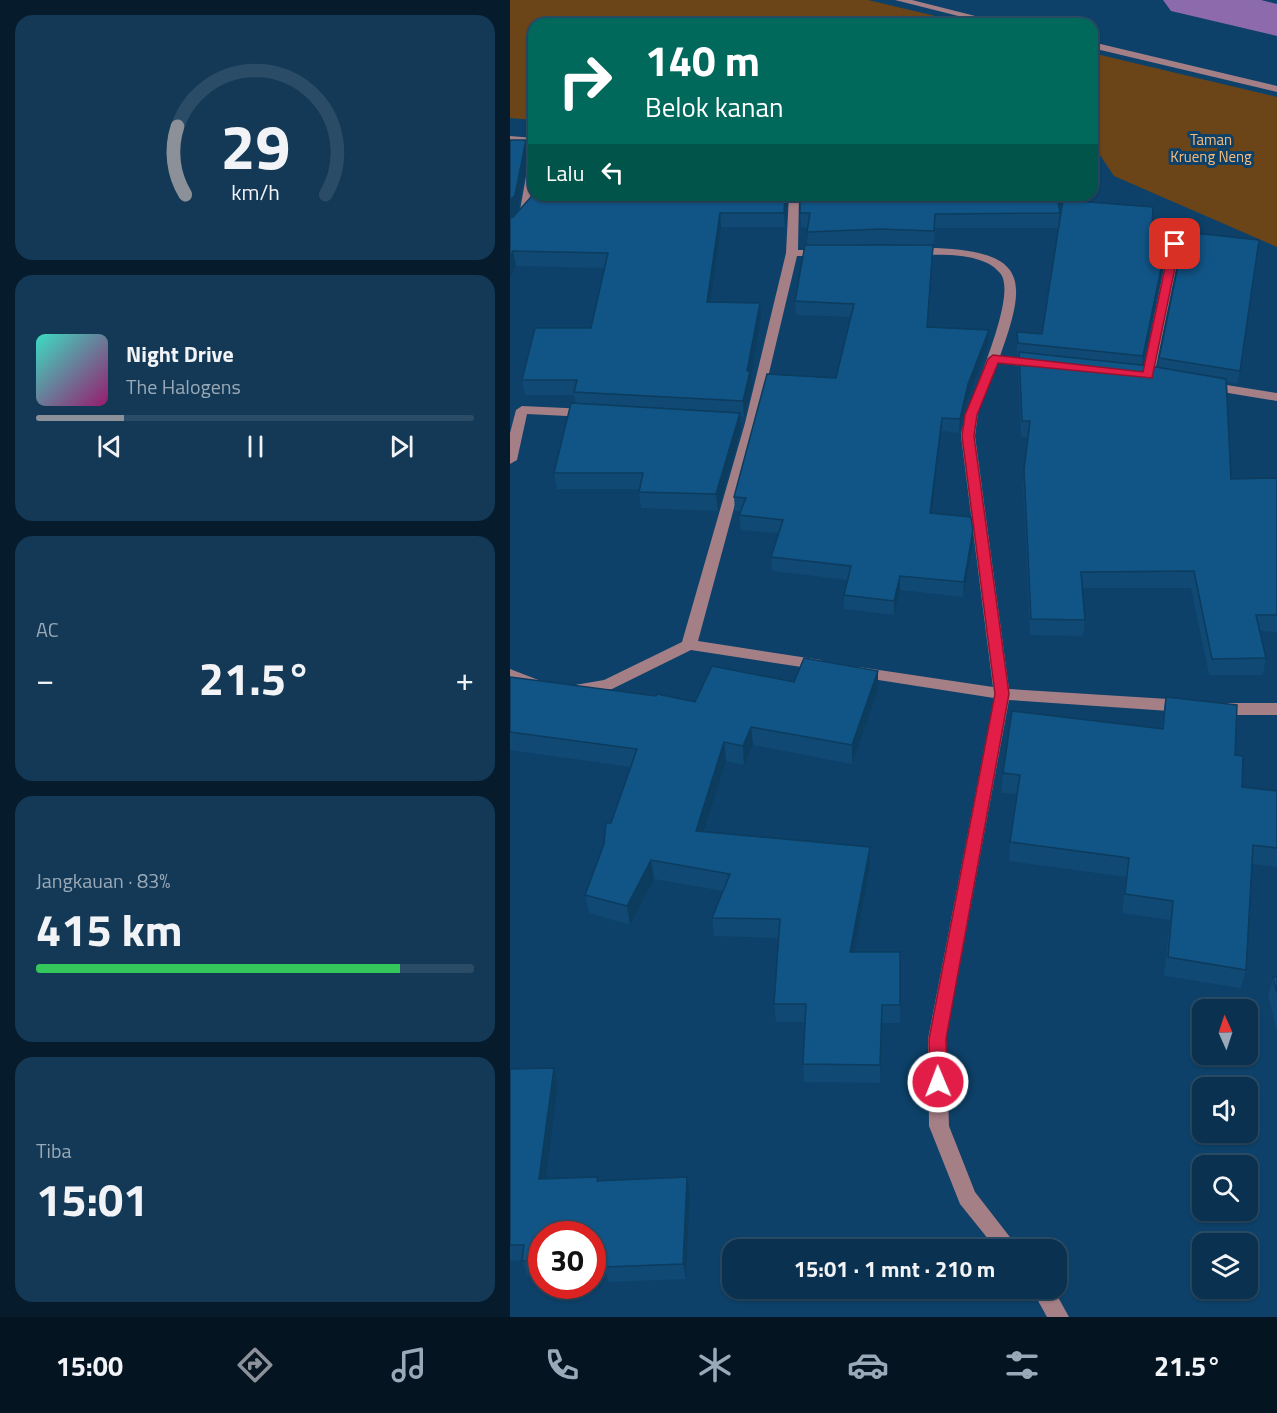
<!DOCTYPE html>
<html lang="id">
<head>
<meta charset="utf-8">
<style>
  :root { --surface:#0a314f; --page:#133956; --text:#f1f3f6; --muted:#99a9b7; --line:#2a4c66; --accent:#8c9099 }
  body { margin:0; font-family:"Titillium Web",sans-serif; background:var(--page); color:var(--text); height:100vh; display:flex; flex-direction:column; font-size:22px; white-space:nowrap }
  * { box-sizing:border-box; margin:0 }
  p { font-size:20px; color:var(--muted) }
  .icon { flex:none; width:33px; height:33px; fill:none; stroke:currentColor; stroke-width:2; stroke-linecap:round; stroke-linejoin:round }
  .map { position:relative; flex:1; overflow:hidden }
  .drawer { display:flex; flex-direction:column; gap:15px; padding:15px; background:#061b2b; width:510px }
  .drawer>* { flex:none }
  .hud { position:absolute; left:18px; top:18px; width:570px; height:183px; border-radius:18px; box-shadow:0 2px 4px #0004,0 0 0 2px var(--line); background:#00695c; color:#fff; overflow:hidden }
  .needle { width:39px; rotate:357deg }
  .buttons { position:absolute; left:682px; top:999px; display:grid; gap:12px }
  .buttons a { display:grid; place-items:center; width:66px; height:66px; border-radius:12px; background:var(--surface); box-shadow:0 2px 4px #0004,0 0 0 2px var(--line); font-size:30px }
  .speed { position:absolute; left:18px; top:1221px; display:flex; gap:12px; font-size:30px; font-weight:700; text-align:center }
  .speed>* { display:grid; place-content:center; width:78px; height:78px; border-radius:50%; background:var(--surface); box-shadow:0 2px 4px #0004,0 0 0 2px var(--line); line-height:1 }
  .speed .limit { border:9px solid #d22; background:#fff; color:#111 }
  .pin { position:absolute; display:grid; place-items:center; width:51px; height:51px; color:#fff; margin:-26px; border-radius:12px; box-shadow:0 3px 9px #0006 }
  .me { position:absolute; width:66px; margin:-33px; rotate:359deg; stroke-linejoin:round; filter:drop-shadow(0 0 4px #0008) }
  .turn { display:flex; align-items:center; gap:21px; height:126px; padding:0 18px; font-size:27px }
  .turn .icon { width:78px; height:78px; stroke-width:2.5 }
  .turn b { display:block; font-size:42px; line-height:51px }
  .then { display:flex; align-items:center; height:57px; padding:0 18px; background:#0003; gap:12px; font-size:22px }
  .big { font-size:45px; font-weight:700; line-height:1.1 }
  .drawer .widget { flex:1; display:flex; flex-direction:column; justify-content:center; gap:9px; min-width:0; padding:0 21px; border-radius:18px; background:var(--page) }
  .drawer .dial { align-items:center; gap:0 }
  .dial svg { height:156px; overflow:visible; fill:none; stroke:var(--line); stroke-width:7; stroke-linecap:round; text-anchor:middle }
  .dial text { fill:var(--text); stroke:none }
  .song { display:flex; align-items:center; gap:18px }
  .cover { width:72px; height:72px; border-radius:9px; background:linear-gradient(135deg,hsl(170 70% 55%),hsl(320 70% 35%)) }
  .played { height:6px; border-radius:3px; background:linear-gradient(90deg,var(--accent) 20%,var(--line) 20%) }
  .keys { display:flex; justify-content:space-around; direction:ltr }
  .heat { display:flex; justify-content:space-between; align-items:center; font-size:33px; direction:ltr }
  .charge { height:9px; border-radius:4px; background:linear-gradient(90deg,#34c759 83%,var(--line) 0) }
  .trip { position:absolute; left:212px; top:1239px; width:345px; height:60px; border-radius:18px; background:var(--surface); box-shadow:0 2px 4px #0004,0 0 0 2px var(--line); font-weight:700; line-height:60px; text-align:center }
  .dock { display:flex; height:96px; justify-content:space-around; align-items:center; background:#041420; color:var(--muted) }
  .dock .icon { width:42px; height:42px }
  .dock .selected { color:var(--accent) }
  .dock b { font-size:27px; color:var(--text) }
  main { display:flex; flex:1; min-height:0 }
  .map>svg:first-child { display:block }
  .green { fill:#6b4518 }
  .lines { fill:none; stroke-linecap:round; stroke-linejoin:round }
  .river { fill:#8c6aac; fill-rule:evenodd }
  .minor { fill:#a57f86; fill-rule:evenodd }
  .wall { fill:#0f4974; fill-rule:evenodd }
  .shaded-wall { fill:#0c3c5e }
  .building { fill:#115587; stroke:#0c3c5e; stroke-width:1.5 }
  .route { fill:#e11d48; stroke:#92132f; stroke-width:1.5 }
  .labels { text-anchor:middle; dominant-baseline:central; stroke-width:6; stroke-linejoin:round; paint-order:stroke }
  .far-park-label { font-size:15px; fill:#f9bc7c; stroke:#0d4169 }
</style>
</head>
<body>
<main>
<section class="drawer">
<div class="widget dial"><svg viewBox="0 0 100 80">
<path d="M14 69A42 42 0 1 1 86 69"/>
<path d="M14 69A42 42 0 0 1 10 34" stroke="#8c9099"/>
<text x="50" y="56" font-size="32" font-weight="700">29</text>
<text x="50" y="72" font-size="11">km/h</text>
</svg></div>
<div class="widget">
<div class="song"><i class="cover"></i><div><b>Night Drive</b><p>The Halogens</p></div></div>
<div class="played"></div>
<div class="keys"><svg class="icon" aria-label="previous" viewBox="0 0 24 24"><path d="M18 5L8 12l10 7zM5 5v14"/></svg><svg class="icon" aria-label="pause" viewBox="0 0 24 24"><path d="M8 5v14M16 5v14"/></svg><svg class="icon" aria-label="next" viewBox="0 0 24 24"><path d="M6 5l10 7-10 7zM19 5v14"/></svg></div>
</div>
<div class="widget"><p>AC</p>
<div class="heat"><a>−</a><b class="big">21.5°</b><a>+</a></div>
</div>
<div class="widget"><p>Jangkauan · 83%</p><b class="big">415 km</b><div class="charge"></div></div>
<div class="widget"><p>Tiba</p><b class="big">15:01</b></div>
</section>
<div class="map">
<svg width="767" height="1317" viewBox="0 0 767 1317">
  <rect width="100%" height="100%" fill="#0d4169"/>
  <path class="green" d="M0,0H358L459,24H24V120L0,118Z
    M582,53L767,97V247L604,176L582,143Z"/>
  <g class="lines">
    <path class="river" d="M653,0H751L767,4V36L661,11Z"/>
    <path class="minor" d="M385,0H402L497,24H480Z
      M582,42L767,86V92L582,48Z
      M0,136L24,138V144L0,142Z
      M24,157V191L21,211L4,230L0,231V221L10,210L19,160Z
      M279,195H289L288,250H312L318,253L312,256H287L247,423L188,641L311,660L319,665L311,670L181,650L102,689L64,696L59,694L56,690L59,686L94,680L172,642L235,423L276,253Z
      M665,241L671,244L644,376L638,380L632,376L659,244Z
      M426,248C517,252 518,279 490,356L528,360L534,364L528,368L487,363L468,413L465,436L499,689L674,700L679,702L682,706L679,710L674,712L499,700L436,1039L439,1126L465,1192L510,1250H487L450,1204L419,1126L418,1039L484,698L349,677L341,672L349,667L483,687L451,436C456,403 510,296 490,273C472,251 428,255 402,255L396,252L402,249Z
      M698,382L767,393V401L694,389L692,386Z
      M12,406L77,409L83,413L77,417L17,414L7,460L0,464V433L6,410Z
      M0,669L31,681L34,685L26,690L0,680Z
      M707,703H767V715H707L702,713L699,709L702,705Z
      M521,1288H543L559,1317H537Z"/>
  </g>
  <path class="wall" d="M0,140L19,154L8,209L0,218L3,217L24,195H277L275,227H211L200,302L251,318L241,375L242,386L234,417L230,416L231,429L208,511L131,508L129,492V489H47L44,473L66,403L64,395H15L12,380L81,328L95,268L6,266L0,277Z
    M290,213H550L549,227L642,228L658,243L632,365L648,368L649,358L730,371L727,384L717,382L721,479L767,478V632L750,631L756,658L753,675H699L681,588H572L575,620L573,636L520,635L513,486L518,437H511L508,368V356H507V332L532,334L549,228H425L417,327L478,344L458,398L449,433L431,431L421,513L463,544L453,597L390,590L384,615L334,609V595L338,580L262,571L261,557L269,533L231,530L229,515L231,511H225L224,497L326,378L341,317L286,315L285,301L297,245L298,228L291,227ZM370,244L403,245H339Z
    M368,671V690L342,764L243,745L234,765L216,761L194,832L360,866L344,952H390V1023H372L370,1083L294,1082L293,1064L295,1022H266L264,1004L269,938L204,936L202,918L213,891L144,879L120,925L79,913L75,895L121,767L0,750V677L185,702L284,682Z
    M656,697L725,755L732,787L767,791V867L742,864L736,970L731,988L654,976L660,920L612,913L616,877L499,861L500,842L508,794L491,793L493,773L651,729Z
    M763,977H767V1031L758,995Z
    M44,1068L48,1085L36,1179L88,1177L89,1181L177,1177L180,1193L176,1279L98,1282L96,1274H82V1234H32V1276L17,1277L12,1260L0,1261V1069Z"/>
  <path class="shaded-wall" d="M16,140L19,154L8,209L0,218V201Z
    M275,195H277L275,227L274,213Z
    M210,213L211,227L198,317L197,302Z
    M659,230L658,243L631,370L633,356Z
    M3,251L6,266L0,277V257Z
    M250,303L251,318L241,375L242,386L234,417L233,401L237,371Z
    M479,330L478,344L458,398L449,433L450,419L458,384Z
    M230,413L231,429L208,511L206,494Z
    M432,418L431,431L420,527V513Z
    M463,530V544L453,597L454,582Z
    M390,576V590L384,615V601Z
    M368,671V690L342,764V745Z
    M241,727L243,745L234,765L233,746Z
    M214,742L216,761L188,850L186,831Z
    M360,847V866L341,970L340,952Z
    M141,860L144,879L120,925L117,906Z
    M372,1005V1023L370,1083V1065Z
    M44,1068L48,1085L34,1195L29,1179Z
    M177,1177L180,1193L176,1279L173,1264Z"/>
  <path class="building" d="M0,140H16L5,195L0,201Z
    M24,149V195H275L274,213H210L197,302L250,303L237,371H240L233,401L64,392L67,380H12L25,328H81L98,253L3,251L0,257V218L3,217L21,197Z
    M290,195H547L550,213L425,214L424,231L370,229L297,232L300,213H290Z
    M553,200L643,207L642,228L659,230L633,356L508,343L507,332L532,334Z
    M675,232L749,240L730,371L649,358Z
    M295,245H423L417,327L479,330L458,384L450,419L432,418L420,513L461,517L463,530L454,582L390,576L384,601L334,595L341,566L261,557L273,520L229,515L236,498L224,497L257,374L326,378L344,304L285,301Z
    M509,352L640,366L716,379L721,479L767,478V615H746L756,658L702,659L684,571L571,572L575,620L521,619L514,470L520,421H512Z
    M61,403L230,413L206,494L129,492L133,473H44Z
    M294,658L368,671L342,745L241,727L233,746L214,742L186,831L360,847L340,952H390V1005H372L370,1065L293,1064L296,1004H264L270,919L202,918L220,874L141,860L117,906L75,895L94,844L96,823H101L127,749L0,732V677L146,696L147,694L185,702L202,666L284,682Z
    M656,697L727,705L725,755L733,756L732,787L767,791V848L743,845L736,970L658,957L663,901L615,894L619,858L500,842L510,775L493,773L502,711L653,729Z
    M763,977H767V993Z
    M44,1068L29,1179L88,1177L87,1181L177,1177L173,1264L94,1267L95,1258L82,1259V1234H32V1261H12L14,1245H0V1069Z"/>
  <path class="route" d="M665,241L670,244L642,378L488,363L467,415L464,436L499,694L436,1039L437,1082L434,1088L428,1090L422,1088L420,1082L419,1039L485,694L452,436L455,415L478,359L483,355L633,372L660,244Z"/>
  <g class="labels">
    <g class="far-park-label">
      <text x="701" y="139">Taman<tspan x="701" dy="17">Krueng Neng</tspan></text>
    </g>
  </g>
</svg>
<div class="buttons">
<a><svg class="needle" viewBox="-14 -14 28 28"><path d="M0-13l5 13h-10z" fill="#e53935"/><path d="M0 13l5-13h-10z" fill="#99a9b7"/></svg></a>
<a><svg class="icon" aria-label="sound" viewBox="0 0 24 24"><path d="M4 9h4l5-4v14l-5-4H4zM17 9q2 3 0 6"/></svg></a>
<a><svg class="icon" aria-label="search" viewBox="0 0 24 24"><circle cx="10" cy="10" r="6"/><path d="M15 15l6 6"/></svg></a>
<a><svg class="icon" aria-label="layers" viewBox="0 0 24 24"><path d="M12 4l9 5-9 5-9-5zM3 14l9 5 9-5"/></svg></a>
</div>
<div class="speed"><div class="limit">30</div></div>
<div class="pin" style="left:665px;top:244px;background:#d93025"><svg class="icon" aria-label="arrive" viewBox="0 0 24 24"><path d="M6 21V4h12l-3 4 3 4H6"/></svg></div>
<svg class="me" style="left:428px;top:1082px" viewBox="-20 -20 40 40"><circle r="17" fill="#e11d48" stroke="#fff" stroke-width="3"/><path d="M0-11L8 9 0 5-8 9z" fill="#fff"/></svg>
<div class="trip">15:01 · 1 mnt · 210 m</div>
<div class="hud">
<div class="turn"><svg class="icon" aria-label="right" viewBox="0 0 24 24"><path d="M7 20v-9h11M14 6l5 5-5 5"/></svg><div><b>140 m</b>Belok kanan</div></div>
<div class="then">Lalu<svg class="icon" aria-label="left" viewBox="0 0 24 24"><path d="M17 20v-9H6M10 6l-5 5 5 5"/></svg></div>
</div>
</div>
</main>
<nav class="dock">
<b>15:00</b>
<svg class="icon selected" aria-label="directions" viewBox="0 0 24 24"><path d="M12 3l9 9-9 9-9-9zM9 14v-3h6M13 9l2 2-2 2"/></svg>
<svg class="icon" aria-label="music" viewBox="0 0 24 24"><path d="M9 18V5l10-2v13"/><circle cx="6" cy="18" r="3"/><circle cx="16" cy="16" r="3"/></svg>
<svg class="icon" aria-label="phone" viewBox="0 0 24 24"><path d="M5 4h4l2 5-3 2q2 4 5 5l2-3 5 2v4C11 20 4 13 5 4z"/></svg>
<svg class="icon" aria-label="climate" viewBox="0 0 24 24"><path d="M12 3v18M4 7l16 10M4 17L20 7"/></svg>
<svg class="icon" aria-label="car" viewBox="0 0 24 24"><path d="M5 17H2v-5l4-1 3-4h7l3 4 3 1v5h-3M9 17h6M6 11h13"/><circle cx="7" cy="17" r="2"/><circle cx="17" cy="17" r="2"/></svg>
<svg class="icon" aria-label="filters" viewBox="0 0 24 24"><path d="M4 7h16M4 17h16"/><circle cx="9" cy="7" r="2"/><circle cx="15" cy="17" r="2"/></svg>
<b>21.5°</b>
</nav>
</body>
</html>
